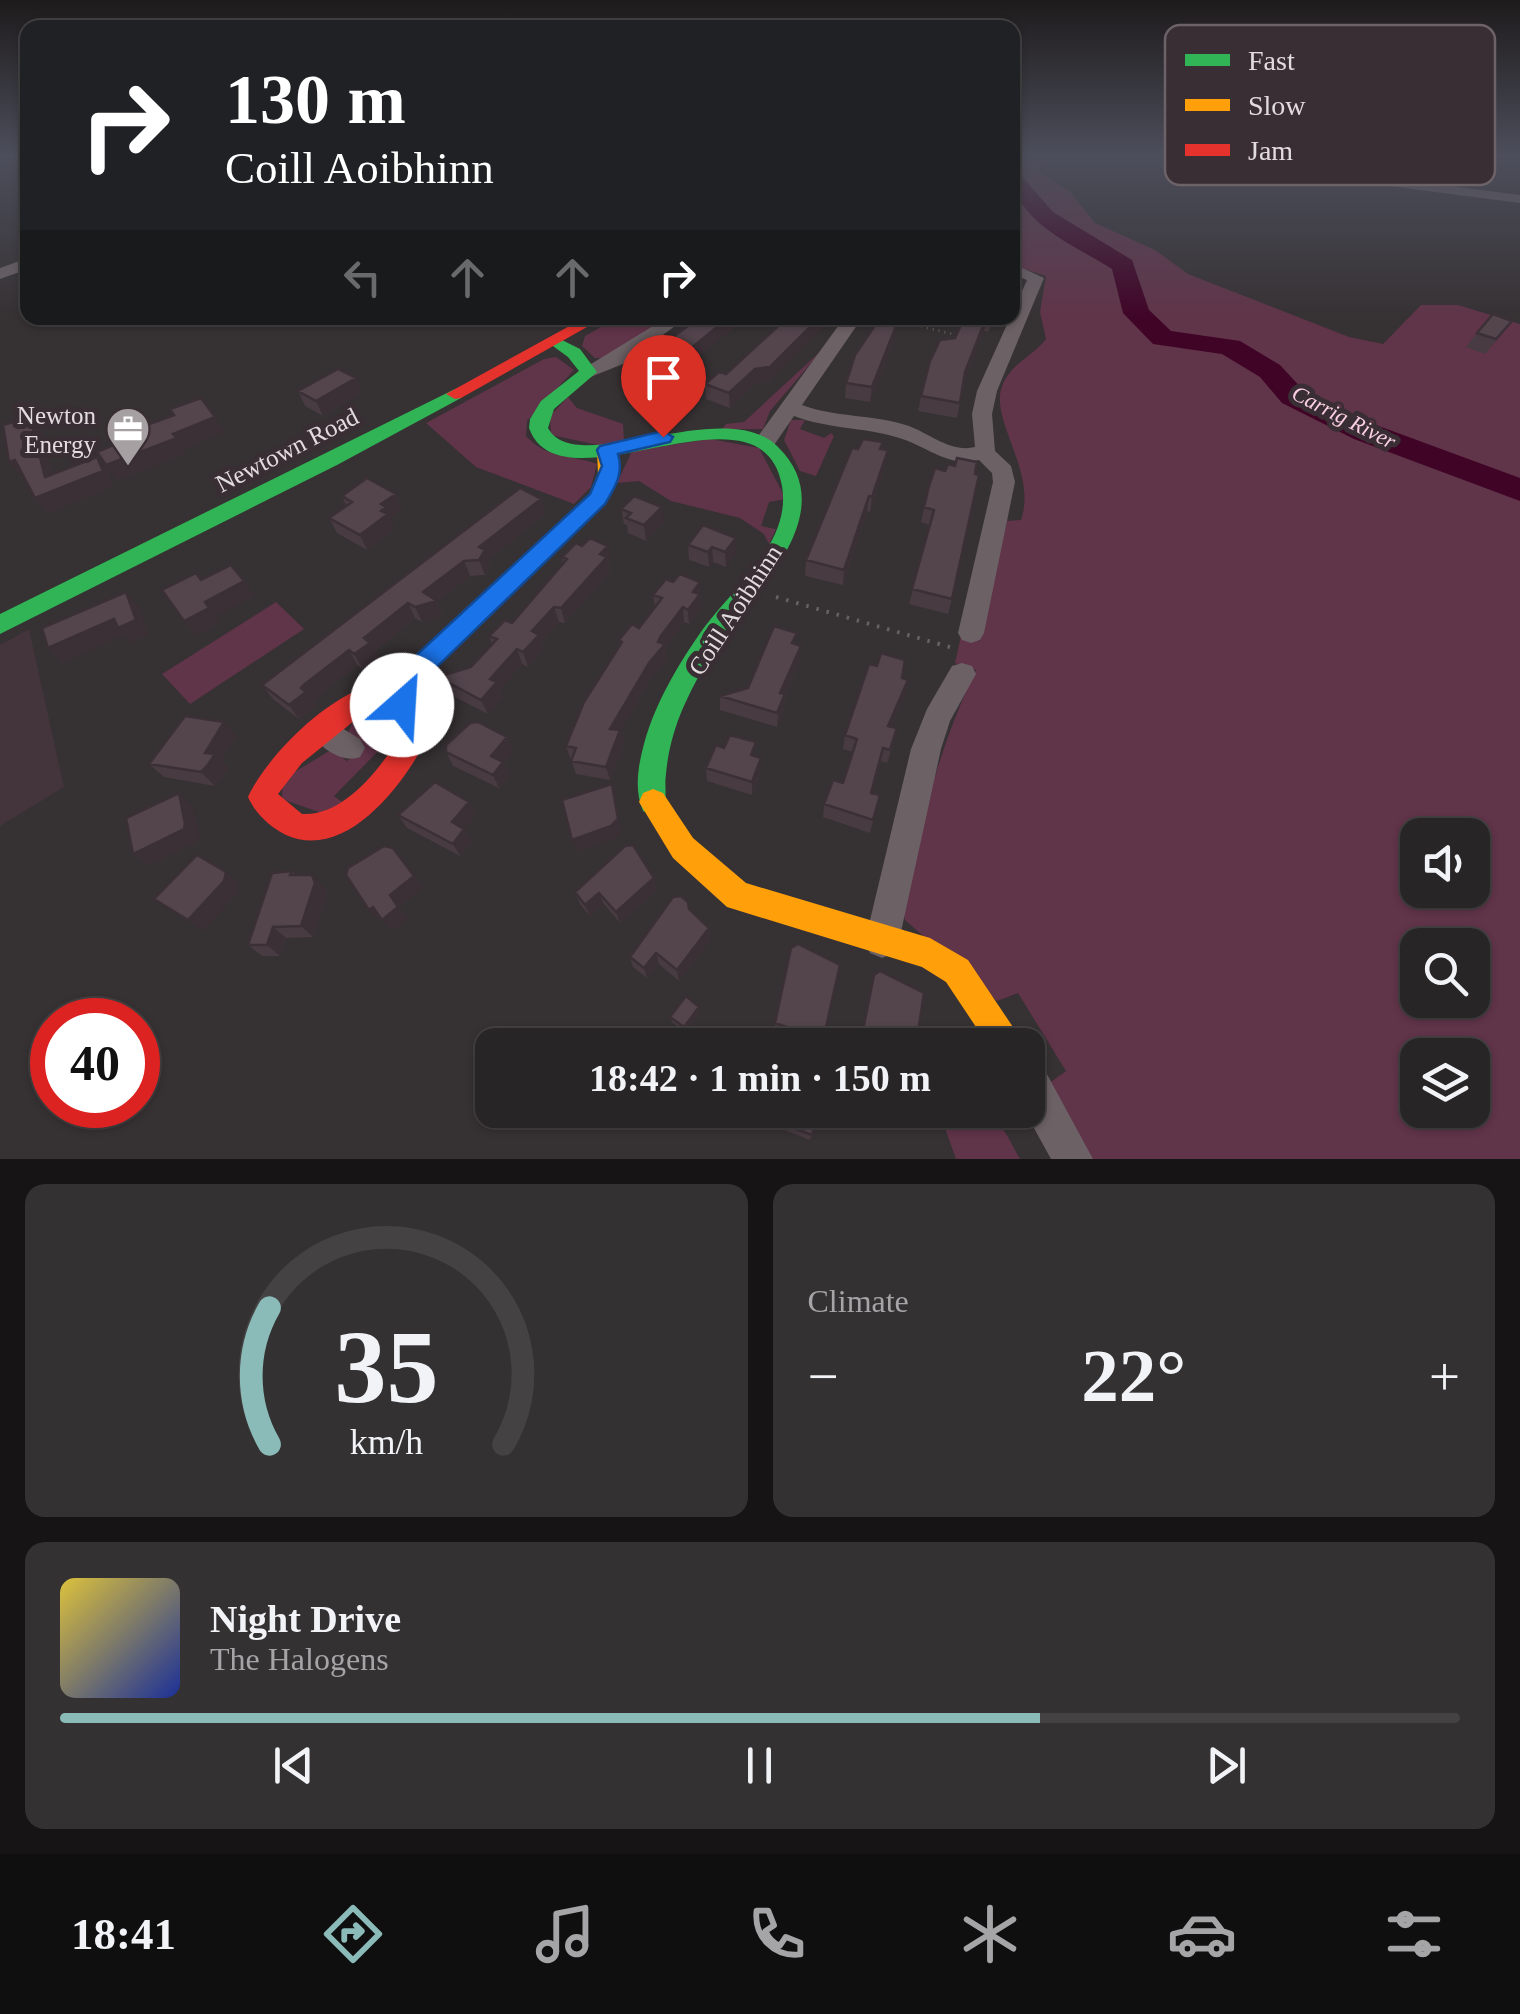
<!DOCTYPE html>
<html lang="en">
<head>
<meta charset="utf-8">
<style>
  :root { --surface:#282526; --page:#343132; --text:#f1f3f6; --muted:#a5a5a7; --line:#444243; --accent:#8bbbb9 }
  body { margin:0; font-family:Georgia,serif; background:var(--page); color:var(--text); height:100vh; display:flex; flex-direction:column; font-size:38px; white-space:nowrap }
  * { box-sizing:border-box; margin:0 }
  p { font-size:32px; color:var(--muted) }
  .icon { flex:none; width:55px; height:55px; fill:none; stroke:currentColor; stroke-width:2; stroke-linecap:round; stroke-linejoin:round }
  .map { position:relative; height:1159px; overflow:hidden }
  .drawer { display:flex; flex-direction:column; gap:25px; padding:25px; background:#161415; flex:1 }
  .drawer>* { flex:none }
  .top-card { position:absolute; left:20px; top:20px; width:1000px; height:305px; border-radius:20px; box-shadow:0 2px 8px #0004,0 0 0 2px var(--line); background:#202124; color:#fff; overflow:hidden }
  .controls { position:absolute; left:1400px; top:818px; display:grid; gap:20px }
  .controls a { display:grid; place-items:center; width:90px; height:90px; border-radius:20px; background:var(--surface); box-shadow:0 2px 8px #0004,0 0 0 2px var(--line); font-size:50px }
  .speed { position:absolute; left:30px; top:998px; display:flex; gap:20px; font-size:50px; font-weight:700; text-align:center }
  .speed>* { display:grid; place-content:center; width:130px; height:130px; border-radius:50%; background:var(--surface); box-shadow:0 2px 8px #0004,0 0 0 2px var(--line); line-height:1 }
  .speed .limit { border:15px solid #d22; background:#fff; color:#111 }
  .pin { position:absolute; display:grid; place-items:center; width:85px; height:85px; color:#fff; margin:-102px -42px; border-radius:50% 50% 50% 0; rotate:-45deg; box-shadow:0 0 10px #0007 }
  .pin .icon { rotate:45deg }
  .me { position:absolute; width:110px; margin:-55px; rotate:26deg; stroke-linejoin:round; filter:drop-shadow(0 0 8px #0008) }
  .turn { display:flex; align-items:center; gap:35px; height:210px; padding:0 40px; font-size:45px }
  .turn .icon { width:130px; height:130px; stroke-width:2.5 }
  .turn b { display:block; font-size:70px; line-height:85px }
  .lanes { display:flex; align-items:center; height:95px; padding:0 40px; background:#0003; justify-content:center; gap:50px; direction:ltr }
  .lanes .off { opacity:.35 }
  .big { font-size:75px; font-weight:700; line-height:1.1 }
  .drawer .tile { flex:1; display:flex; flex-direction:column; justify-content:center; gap:15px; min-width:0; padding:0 35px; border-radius:20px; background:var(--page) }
  .drawer .dial { align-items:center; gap:0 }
  .dial svg { height:260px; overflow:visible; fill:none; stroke:var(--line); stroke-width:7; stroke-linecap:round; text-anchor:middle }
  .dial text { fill:var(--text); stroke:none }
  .song { display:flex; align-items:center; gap:30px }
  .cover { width:120px; height:120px; border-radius:15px; background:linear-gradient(135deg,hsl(50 70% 55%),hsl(230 70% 35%)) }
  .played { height:10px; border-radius:5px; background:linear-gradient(90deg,var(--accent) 70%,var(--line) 70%) }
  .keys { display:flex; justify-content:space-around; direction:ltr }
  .heat { display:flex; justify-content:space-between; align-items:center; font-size:55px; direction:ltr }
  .drawer .tiles { flex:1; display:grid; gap:25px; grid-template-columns:1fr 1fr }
  .tile:last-child { grid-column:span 2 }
  .trip { position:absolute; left:475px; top:1028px; width:570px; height:100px; border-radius:20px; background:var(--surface); box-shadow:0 2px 8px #0004,0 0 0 2px var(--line); font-weight:700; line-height:100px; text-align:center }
  .tabs { display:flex; height:160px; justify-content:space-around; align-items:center; background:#100f0f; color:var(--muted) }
  .tabs .icon { width:70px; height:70px }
  .tabs .current { color:var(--accent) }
  .tabs b { font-size:45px; color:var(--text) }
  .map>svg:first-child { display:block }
  .built { fill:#44343b }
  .green { fill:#603449; fill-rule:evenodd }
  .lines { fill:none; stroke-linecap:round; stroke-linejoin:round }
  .river { fill:#400427; fill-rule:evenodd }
  .path-far1 { stroke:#686063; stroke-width:2.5; stroke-dasharray:1 5; stroke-linecap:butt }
  .path { stroke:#686063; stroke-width:4; stroke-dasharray:2.5 8; stroke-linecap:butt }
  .street { fill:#6c6165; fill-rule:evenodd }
  .fast { fill:#30b455; fill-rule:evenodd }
  .slow { fill:#ff9f0a; fill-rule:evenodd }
  .jam { fill:#e5322d; fill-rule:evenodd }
  .wall { fill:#483b42 }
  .shaded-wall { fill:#3b3036 }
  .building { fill:#54454d; stroke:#3b3036; stroke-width:2.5 }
  .route { fill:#1a73e8; stroke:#114b97; stroke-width:2.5 }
  .labels { text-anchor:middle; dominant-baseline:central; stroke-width:10; stroke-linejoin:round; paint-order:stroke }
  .far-water-label { font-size:22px; font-style:italic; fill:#fcd0e3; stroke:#392e33 }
  .poi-label { font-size:25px; fill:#e3dcdf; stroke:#392e33; text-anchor:end }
  .street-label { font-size:25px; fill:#e3dcdf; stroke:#392e33 }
  .key { fill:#392e33; stroke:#6c6267; stroke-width:2.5 }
  .key-label { font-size:28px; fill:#e3dcdf }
</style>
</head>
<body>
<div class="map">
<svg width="1520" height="1159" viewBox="0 0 1520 1159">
  <rect width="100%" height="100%" fill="#363133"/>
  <path class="built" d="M29,629L64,787L0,826V645Z"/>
  <path class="green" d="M1013,155H1056L1037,170L1070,192L1095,223L1155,250L1188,274L1349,337L1383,344L1421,305H1458L1520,324V1159H1092L1048,1084L1066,1071L1018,993L997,1001L905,920L902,908C920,825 939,747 976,670L955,663L961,636L980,641L1007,521L1021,520C1038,471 987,418 1003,384C1011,364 1033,356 1046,339L1040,312L1046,276L1013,265ZM1418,835H1472V890H1418ZM1418,945H1472V1000H1418ZM1418,1055H1472V1110H1418Z
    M617,318H668L603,358H595L582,346L585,336Z
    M823,349L770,411L763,429H722L726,424L744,422Z
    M556,357L574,370L527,421L526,436C547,459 569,454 597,464L591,487L574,504L476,467L426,423L544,359Z
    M568,397L577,408L623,424L624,440L603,446L551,435L550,416Z
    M791,420H805L800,429L824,438L831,433L834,436L816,476L800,471L784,440Z
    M710,439L759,448L786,499L769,502L761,526L776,529L769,544L764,534L740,518L671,501L639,481L617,483L632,451Z
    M276,602L304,629L190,704L162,674Z
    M391,668L399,673L406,729L398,747L387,742L334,796L345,804L327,815L282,799L283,779L331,750L347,761L361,747L347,735L368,687Z
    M966,1110C998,1110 1006,1134 1020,1159H956L945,1128Z"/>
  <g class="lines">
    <path class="river" d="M1012,171L1019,173L1053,212L1132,260L1149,310L1171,331L1240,341L1280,365L1304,391L1376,425L1520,478V501L1354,439L1282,403L1260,377L1222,354L1153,344L1123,313L1112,269C1074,245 1012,221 1012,171Z"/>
    <path class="path-far1" d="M886,318L957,335"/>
    <path class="path" d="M776,597L953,648"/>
    <path class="street" d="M1219,155H1245L1281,164L1520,195V203L1281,172Z
      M28,258V269L0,279V268Z
      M1012,263L1044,278L997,391L992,414L995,451L1011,466L1015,482L984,633L980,640L971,643L962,640L958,633L993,482L992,473L979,460C947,468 926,445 896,437C862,427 828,429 794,416L772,448L764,450L753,443L844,318H862L802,405C837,418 874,414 909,426C930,434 952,453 975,447L972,414L977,391L1027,280L1012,274Z
      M666,318H686L623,364L588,378L578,372Z
      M962,663L972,666L976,674L950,721L941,749L899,941L894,953L882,958L870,953L865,941L911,749L927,709L952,666Z
      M324,717L360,739L365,748L360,757C342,764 318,747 309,730L314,721Z
      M1028,1060L1042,1065L1093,1159H1051L1024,1110H1028Z"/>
    <path class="fast" d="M554,336L580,349L597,372L554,409L548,428C576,480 725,393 778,447C841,509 763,584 725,636C708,658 694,683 683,708C674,729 668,751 666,774C664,787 668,799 663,811L653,815L643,811C634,790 638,766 644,744C655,703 679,663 703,629C732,589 792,543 782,486C762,371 561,516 529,428L530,419L541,401L579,371L568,357L546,341Z
      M455,389L464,394L461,398L337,465L0,634V614Z"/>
    <path class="slow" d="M607,444L617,450L618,476L604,504L497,607H481L477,601L481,595L589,495L598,476L597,450Z
      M653,789L663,793L693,838L746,883L930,938L968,960L1025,1045H988L946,982L922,967L727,907L673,858L639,802L643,793Z"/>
    <path class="jam" d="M584,318H603L461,398L455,399L446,394Z
      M489,592L497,595L501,601L497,607L417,685L416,701L431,731C408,779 348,863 286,835C270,827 255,813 248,797C266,758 320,704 361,689L370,692L374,700L370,708L302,763L278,794L302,814C345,817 384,764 404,730L390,701L396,674L481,595Z"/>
  </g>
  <path class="wall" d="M699,318L674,377L654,367L652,352Z
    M962,318H995L988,332L984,331L963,384L957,418L918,411L921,396L955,338L964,318Z
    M1477,333L1501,335L1485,354L1466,347Z
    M894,341L870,402L845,398L846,383Z
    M726,374L769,382L755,384L730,408L706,399L705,384Z
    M356,378L362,393L323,416L305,406L298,391Z
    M665,378L667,393L652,406L629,398L627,383Z
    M883,442L882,449L885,466L870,512L867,511L843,585L805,576L806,560L858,449Z
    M929,486L952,599L948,614L909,604L930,525L921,522Z
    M520,488L545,514L488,560L490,565L485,575L470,576L437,602L443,616L422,622L415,618L375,651L379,657L363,669L357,665L316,698L313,701L317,706L299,719L273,699L262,685Z
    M396,494L402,509L390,518L395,529L367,550L337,533L329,518L346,506L342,496Z
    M621,509L664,522L646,541L628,533L627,525L624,524Z
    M736,538V553L726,567L713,562L709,567L689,560L688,545Z
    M562,557L611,561L608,564L610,572L565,623L559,622L541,641L544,649L528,667L522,664L500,689L503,697L488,714L445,692L438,677L471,667L492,644L489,636L512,623L563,563Z
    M653,595L702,597L700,599L701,609L689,624L684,622L665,647L667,659L651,678L621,731L624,744L610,780L576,774L566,746L620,646L619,640L639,628L655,608Z
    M796,644L800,660L785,696L784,709L777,727L720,710V696L748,688Z
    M902,678L905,695L891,727L894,742L887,763L881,761L872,793L880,795L870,833L823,817L824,804L843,783L853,752L843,749L845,735Z
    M236,736L221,761L228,768L220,780L215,786L164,777L149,764Z
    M507,737L513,751L504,763L510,776L499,788L453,766L446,752Z
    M756,756L761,771L752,795L707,781L706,768Z
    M469,802L476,815L464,829L472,842L460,856L407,828L398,815Z
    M292,871L296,875L324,887L327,895L313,937L286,938L280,956H262L248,945Z
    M657,890L620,923L604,904L590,916L580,904L575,892Z
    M689,909L711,939L679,981L659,964L647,978L633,967L630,957Z
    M840,965L823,1042L810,1044L775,1032V1023Z
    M874,975L916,1045H859Z
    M700,1011L685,1032L672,1022L670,1017Z
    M783,1124L812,1135L810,1140L782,1129Z"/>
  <path class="shaded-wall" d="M728,318H746L674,377L673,363Z
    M819,318H832L769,382L755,384L730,408L729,393L755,369Z
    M987,318L984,331L962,387L965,372Z
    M896,326L894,341L870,402L872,387Z
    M356,378L362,393L323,416L316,401Z
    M665,378L667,393L652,406L650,391Z
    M30,417L42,432L57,490L97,457L109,472L114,486L48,514L35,498L45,477Z
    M215,417L224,432L184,449L187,453L118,481L106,465L173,434Z
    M888,450L885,466L870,512L872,497Z
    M15,460L28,475L22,477L9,462Z
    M396,494L402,509L390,518L395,529L367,550L360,535L381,504Z
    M869,496L867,511L843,585L844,570Z
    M541,499L545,514L488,560L490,565L485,575L479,560V547Z
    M662,507L664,522L646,541L644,525Z
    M736,538V553L726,567L725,552Z
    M608,546L611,561L608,564L610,572L565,623L561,608L600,554Z
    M712,547L713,562L709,567L708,552Z
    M464,561L470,576L437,602L443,616L422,622L415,607L423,592Z
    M244,581L254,596L216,617L205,602Z
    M700,582L701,609L689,624L688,610L693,592Z
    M126,592L139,607L149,635L131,643L124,635L63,663L48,648Z
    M408,603L415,618L375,651L379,657L363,669L354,654L364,638Z
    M554,607L559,622L541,641L544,649L528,667L523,652L532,631Z
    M683,607L684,622L665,647L667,659L651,678L621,731L624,744L610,780L606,767L610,729L661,636Z
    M209,608L220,623L196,636L184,621Z
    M801,646L800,660L785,696L784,709L777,727L780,693Z
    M517,649L522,664L500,689L503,697L488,714L481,700L490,679Z
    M349,650L357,665L313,701L317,706L299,719L289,705L301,688Z
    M908,680L905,695L885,740L888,726Z
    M224,722L236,736L221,761L228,768L220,780L215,786L201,772L205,753Z
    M507,737L513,751L504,763L510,776L499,788L493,775L491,756Z
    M761,758V771L752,795V782Z
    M612,784L621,832L614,839L577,852L572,840Z
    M179,793L193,806L200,836L199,841L149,866L133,854Z
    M469,802L476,815L460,835L452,822Z
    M464,829L472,842L460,856L453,844Z
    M393,848L423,888L399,907L408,919L392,931L382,920L380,921L369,910L390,895Z
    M226,872L240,884L238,893L203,931L188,920Z
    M312,875L324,887L327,895L313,937L301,926Z
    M654,878L657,890L620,923L616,912Z
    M599,893L604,904L590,916L585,905Z
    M273,927L286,938L280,956L267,945Z
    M709,928L711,939L679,981L677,970Z
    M656,953L659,964L647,978L644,968Z
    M699,1007L700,1011L685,1032L684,1027Z"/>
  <path class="building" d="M1493,314L1512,321L1496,339L1477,333Z
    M699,318H728L673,363L652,352Z
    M787,318H819L770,367L755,369L729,393L705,384L719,372L726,374Z
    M880,318L896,321V326L872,387L846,383L855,355Z
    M964,318H986L965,372L960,403L921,396L930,361L940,340L955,338Z
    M338,369L356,378L316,401L298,391Z
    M642,370L665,378L650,391L627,383Z
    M201,398L215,417L173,434L177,438L106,465L97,452L121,442L117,436L174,415L170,409Z
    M30,417L45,477L97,457L103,471L35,498L15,460L9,462L3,425Z
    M863,439L883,442L880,449L888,450L872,497L869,496L844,570L806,560L852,448L858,449Z
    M957,458L977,462L975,474L979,475L952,599L912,589L934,510L924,507L929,486L935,468L945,471L948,464L955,466Z
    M367,478L396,494L381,504L386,507L381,511L388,514L360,535L329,518L352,502L342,496Z
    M520,488L541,499L479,547L485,550L479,560L464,561L423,592L437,601L415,607L408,603L364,638L370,643L354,654L349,650L305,684L301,688L306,692L289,705L262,685Z
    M634,496L662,507L644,525L626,518L631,513L621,509Z
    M703,525L736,538L725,552L712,547L708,552L688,545Z
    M590,538L608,546L600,554L607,557L561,608L554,607L532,631L539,635L523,652L517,649L490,679L497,682L481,700L438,677L471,667L497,639L489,636L505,620L512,623L567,559L562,557L576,543L582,546Z
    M231,565L244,581L205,602L209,608L184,621L162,590L196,573L201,580Z
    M680,574L700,582L693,592L700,594L688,610L683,607L661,636L658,642L665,644L649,663L610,729L620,730L606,767L571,761L576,748L566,746L584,702L622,642L619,640L632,624L639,628L662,598L653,595L666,579L673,582Z
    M126,592L136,620L118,628L114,619L48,648L42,628Z
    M774,626L797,633L792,643L801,646L780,693L785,694L777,713L720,696L748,688Z
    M881,653L905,660L902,678L908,680L888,726L897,728L890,750L883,748L871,793L880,795L873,820L824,804L833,780L843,783L857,739L845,735L869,664L877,666Z
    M185,716L224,722L205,753L215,754L207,766L201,772L149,764Z
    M478,722L507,737L491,756L503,762L493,775L446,752V745L470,723Z
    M730,735L756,742L751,755L761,758L752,782L706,768L716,745L724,748Z
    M435,782L469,802L452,822L464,829L453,844L398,815Z
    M612,784L618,819L611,826L572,840L562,800Z
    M179,793L185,824L184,829L133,854L126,818Z
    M633,845L654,878L616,912L599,893L585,905L575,892L625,846Z
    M384,846L393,848L414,876L390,895L398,907L382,920L373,907L369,910L346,875L348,868Z
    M197,855L226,872L224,881L188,920L154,899Z
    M292,871L290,875H312L315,883L301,926L273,927L267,945H248L272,873Z
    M681,896L688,902L689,909L709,928L677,970L656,953L644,968L630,957L673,897Z
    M798,944L840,965L823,1040L775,1023L791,948Z
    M880,971L924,993L916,1045H904L886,1039L885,1045H860L874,975Z
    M686,996L699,1007L684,1027L670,1017Z
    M811,1038L831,1045H810Z
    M786,1110H818L812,1135L783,1124Z"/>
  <linearGradient id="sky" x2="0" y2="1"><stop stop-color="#1e1b1c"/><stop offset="0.49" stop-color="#4c4e5b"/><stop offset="1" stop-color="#4c4e5b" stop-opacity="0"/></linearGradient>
  <rect width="1520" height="318" fill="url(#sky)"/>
  <path class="route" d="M663,431L673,437L670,442L618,454C624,474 615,487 605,504L415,688L411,713L402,716L393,713L387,694L396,674L590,494L602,466L597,450L600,446Z"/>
  <defs>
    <symbol id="office-pin" viewBox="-11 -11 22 30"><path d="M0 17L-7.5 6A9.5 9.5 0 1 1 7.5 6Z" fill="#a6a0a3" stroke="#392e33"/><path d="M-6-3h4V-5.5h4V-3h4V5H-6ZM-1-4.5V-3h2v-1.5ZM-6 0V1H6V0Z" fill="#fff"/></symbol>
  </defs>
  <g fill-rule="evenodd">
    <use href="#office-pin" x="103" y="404" width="50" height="68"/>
  </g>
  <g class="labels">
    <g class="far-water-label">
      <text transform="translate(1344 417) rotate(27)">Carrig River</text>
    </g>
    <g class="poi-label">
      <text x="96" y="415">Newton<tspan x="96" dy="29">Energy</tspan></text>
    </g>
    <g class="street-label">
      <text transform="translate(287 450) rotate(-27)">Newtown Road</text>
      <text transform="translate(735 610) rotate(-57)">Coill Aoibhinn</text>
    </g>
  </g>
  <rect x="1165" y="25" width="330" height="160" rx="15" class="key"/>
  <rect x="1185" y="54" width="45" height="12" fill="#30b455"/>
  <rect x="1185" y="99" width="45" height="12" fill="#ff9f0a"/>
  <rect x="1185" y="144" width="45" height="12" fill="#e5322d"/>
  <g class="key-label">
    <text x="1248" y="70">Fast</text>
    <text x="1248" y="115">Slow</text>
    <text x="1248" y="160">Jam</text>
  </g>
</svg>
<div class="controls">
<a><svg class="icon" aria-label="sound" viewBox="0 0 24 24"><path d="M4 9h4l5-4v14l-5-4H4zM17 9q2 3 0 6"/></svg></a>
<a><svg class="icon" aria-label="search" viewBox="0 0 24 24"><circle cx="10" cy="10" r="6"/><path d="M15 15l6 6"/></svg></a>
<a><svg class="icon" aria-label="layers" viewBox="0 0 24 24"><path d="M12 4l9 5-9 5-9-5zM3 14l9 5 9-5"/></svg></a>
</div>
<div class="speed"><div class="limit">40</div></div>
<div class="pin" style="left:663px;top:437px;background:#d93025"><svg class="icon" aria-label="arrive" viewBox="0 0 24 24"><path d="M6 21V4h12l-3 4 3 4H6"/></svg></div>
<svg class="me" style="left:402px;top:705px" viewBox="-20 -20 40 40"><circle r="19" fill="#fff"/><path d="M0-13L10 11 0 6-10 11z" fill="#1a73e8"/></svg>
<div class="trip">18:42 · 1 min · 150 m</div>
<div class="top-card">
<div class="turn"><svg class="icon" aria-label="right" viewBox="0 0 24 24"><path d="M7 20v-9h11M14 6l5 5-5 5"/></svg><div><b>130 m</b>Coill Aoibhinn</div></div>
<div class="lanes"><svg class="icon off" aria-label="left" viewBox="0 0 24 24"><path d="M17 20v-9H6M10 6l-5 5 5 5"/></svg><svg class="icon off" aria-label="ahead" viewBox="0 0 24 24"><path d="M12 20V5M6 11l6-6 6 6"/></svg><svg class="icon off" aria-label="ahead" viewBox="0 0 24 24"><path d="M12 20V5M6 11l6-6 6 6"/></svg><svg class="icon" aria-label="right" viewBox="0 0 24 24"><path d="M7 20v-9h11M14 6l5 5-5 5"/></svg></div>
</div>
</div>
<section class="drawer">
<div class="tiles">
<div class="tile dial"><svg viewBox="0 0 100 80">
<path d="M14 69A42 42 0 1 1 86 69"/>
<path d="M14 69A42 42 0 0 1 14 27" stroke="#8bbbb9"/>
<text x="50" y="56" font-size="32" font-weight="700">35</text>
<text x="50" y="72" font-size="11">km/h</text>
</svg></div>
<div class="tile"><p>Climate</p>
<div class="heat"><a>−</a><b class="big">22°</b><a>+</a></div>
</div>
<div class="tile">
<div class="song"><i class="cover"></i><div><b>Night Drive</b><p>The Halogens</p></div></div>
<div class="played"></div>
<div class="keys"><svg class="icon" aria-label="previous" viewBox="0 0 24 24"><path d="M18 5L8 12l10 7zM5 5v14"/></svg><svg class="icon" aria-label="pause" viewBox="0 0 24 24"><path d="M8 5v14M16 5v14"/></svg><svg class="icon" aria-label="next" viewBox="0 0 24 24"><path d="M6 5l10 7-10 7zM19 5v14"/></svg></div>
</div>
</div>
</section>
<nav class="tabs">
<b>18:41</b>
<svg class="icon current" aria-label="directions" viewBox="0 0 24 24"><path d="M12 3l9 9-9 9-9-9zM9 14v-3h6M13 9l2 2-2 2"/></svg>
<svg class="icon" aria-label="music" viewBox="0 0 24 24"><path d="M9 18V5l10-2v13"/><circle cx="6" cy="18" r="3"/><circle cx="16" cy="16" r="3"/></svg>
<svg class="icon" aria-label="phone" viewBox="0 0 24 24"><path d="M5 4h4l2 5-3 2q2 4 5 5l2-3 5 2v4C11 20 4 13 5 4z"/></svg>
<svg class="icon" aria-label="climate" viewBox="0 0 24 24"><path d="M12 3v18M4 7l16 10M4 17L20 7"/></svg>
<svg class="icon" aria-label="car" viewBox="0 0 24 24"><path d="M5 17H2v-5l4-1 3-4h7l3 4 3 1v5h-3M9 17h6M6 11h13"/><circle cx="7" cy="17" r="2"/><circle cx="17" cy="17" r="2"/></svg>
<svg class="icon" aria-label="filters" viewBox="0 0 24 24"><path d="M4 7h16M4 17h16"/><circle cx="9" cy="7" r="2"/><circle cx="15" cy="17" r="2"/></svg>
</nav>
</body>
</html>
